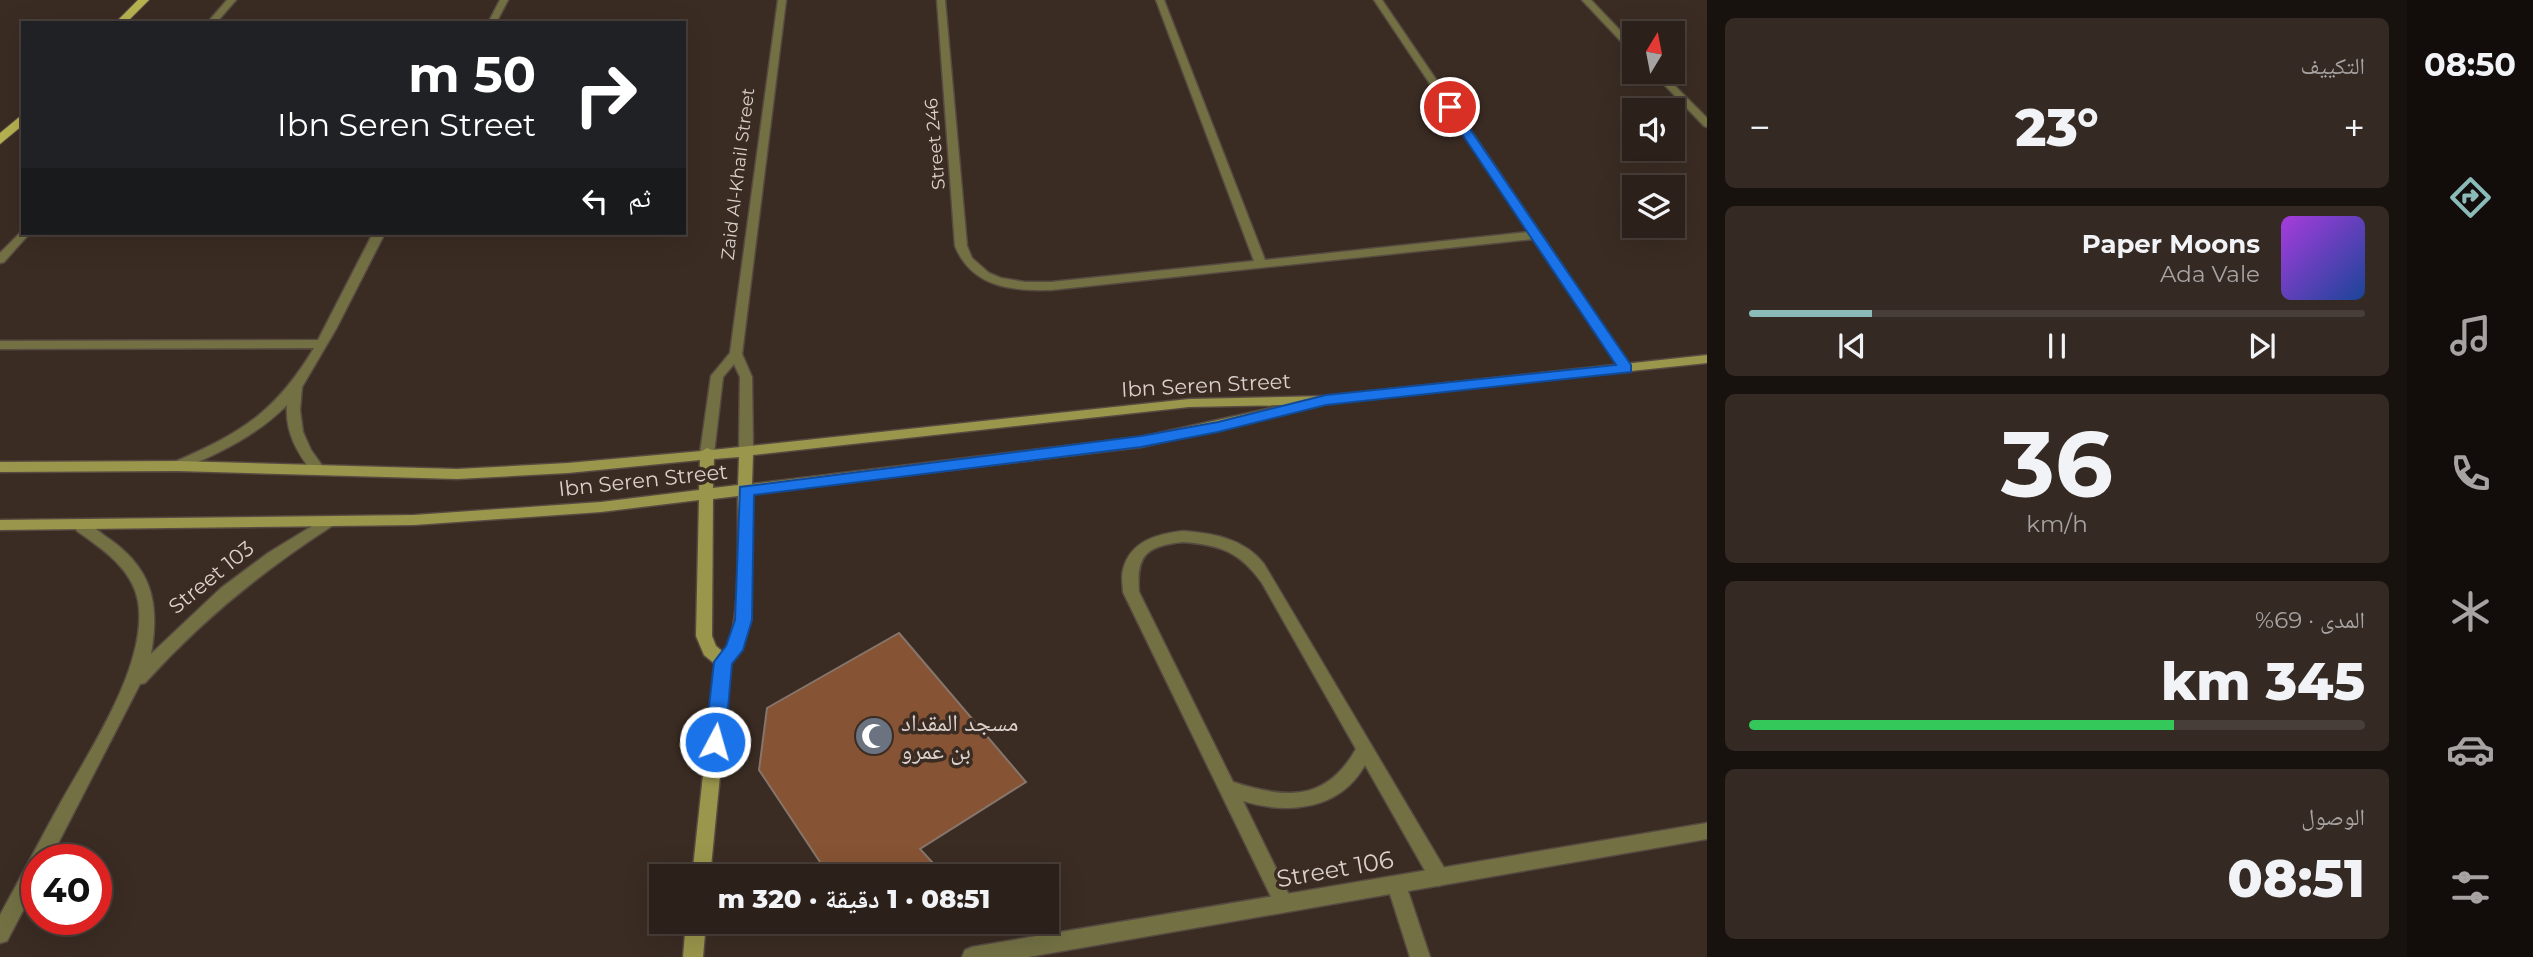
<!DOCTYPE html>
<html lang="ar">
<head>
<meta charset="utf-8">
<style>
  :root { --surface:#2c211a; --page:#342923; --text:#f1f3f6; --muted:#a6a3a2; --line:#483e39; --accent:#8bbbb9 }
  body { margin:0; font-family:Montserrat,"Noto Naskh Arabic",sans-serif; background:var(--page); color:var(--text); direction:rtl; height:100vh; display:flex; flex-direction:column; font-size:26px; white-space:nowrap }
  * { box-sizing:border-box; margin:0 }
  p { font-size:23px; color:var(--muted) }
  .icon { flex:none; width:38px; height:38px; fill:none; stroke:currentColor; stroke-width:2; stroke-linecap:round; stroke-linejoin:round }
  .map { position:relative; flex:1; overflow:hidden; direction:ltr }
  .sheet { display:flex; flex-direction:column; gap:18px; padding:18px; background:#18120e; width:700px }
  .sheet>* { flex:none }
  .guide { position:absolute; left:21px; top:21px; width:665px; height:214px; border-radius:0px; box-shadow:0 7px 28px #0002,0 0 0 2px var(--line); direction:rtl; background:#202124; color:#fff; overflow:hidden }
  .needle { width:46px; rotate:10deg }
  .fabs { position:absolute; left:1622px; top:21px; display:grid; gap:14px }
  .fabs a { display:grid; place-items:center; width:63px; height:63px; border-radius:0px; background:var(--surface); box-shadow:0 7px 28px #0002,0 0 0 2px var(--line); font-size:35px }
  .speed { position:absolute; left:21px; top:844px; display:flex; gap:14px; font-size:35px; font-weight:700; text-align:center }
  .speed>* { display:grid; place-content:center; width:91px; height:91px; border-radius:50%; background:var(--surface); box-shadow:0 7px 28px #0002,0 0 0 2px var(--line); line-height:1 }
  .speed .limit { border:10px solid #d22; background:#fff; color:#111 }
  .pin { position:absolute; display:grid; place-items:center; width:60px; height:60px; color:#fff; margin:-30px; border:4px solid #fff; border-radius:50%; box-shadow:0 2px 7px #0007 }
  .me { position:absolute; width:77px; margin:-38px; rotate:6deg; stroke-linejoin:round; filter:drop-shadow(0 0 5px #0008) }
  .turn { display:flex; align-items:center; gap:24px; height:147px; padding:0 35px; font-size:32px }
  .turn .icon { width:91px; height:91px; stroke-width:2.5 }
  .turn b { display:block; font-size:49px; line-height:60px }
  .then { display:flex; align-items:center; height:66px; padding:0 35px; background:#0003; gap:14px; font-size:26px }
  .big { font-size:52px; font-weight:800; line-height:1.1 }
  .sheet .widget { flex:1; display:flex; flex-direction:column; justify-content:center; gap:10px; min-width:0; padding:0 24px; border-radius:10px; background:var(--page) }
  .sheet .dial { align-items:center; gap:0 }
  .dial b { font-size:91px; line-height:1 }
  .song { display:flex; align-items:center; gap:21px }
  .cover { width:84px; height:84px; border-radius:10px; background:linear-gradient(135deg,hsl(280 70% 55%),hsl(220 70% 35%)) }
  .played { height:7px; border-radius:4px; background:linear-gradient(90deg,var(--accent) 20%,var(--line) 20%) }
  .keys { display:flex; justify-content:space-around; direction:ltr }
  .heat { display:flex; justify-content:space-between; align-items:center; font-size:38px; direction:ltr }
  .charge { height:10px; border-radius:5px; background:linear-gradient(90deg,#34c759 69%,var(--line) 0) }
  .trip { position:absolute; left:649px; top:864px; width:410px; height:70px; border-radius:0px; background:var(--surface); box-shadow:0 7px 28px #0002,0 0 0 2px var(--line); font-weight:800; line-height:70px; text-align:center; direction:rtl }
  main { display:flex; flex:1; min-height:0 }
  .menu { display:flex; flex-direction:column; width:126px; justify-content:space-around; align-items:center; background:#120d0a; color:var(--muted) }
  .menu .icon { width:49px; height:49px }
  .menu .current { color:var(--accent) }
  .menu b { font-size:32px; color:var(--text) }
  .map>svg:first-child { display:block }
  .building { fill:#865334; stroke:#86756b; stroke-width:2 }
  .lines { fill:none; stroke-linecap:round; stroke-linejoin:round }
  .lane-casing { stroke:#574a41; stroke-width:3 }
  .street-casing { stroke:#574a41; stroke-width:3 }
  .secondary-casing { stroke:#574a41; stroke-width:3 }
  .primary-casing { stroke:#574a41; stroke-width:2 }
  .lane { fill:#737144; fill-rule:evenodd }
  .street { fill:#737144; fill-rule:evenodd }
  .secondary { fill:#9a964c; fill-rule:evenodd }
  .primary { fill:#b7b250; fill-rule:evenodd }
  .route { fill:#1a73e8; stroke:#114b97; stroke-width:2 }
  .labels { text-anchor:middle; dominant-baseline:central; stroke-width:7; stroke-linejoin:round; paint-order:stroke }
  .far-street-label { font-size:18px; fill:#dbd1cc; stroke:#3a2c23 }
  .street-label { font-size:21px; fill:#dbd1cc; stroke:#3a2c23 }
  .near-poi-label { font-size:24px; fill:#dbd1cc; stroke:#3a2c23; text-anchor:start }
  .near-street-label { font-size:24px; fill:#dbd1cc; stroke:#3a2c23 }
</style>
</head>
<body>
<main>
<nav class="menu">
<b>08:50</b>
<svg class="icon current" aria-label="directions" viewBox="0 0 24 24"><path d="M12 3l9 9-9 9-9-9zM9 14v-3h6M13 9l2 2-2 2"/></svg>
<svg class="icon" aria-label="music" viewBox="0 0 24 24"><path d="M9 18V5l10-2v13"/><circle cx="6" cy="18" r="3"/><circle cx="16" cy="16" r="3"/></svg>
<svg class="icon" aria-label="phone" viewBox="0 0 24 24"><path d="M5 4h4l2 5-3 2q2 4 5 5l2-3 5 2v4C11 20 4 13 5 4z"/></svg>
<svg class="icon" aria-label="climate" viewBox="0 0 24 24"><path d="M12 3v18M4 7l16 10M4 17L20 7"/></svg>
<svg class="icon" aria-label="car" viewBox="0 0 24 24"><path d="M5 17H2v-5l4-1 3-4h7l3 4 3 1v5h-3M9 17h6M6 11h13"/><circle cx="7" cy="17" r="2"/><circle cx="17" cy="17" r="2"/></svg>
<svg class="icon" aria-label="filters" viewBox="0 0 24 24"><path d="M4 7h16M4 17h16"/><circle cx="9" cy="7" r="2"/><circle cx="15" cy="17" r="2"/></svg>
</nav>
<section class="sheet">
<div class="widget"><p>التكييف</p>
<div class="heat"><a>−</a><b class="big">23°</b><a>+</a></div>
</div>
<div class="widget">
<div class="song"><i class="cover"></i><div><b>Paper Moons</b><p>Ada Vale</p></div></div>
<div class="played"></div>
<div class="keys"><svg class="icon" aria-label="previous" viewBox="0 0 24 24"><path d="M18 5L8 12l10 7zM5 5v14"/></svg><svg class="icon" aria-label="pause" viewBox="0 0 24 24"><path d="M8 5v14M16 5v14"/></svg><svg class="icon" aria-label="next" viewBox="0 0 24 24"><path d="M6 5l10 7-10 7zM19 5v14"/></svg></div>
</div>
<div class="widget dial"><b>36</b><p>km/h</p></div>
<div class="widget"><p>المدى · 69%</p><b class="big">345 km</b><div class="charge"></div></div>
<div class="widget"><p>الوصول</p><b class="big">08:51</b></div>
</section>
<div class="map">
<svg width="1707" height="957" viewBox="0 0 1707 957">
  <rect width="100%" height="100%" fill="#3a2c23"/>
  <path class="building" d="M899,633L1026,782L920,849L934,864L913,877H830L759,770L767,708Z"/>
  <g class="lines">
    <defs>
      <path id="lane" d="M1183,531C1213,533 1245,539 1264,564L1446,871L1448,877L1446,883L1439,886L1432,883L1365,765C1340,810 1288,815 1243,801L1293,903L1291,909L1284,912L1277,909L1123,592C1123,585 1121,577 1123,570C1130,541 1157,534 1183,531ZM1183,542C1221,545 1240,552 1262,583L1356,749C1326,802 1286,799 1233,782L1139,592C1136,555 1146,546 1183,542Z"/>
      <path id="street" d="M227,0H236L216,23H207Z
        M500,0H508L496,23H488Z
        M778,0H786L742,354L752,377L753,450L746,455L739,450L740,377L734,364L723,377L714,453L707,458L700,453L711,376L730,353Z
        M937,0H945L967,246L972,258L989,273L1001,278L1025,282H1051L1254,261L1156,0H1164L1265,260L1529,232L1374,0H1382L1632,368L1626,372L1622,371L1533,239L1051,290C1011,291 972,287 955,246Z
        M1582,0H1591L1634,45V53L1631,52Z
        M1652,72H1661L1707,118V127L1704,126Z
        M23,230V233H30L4,262L0,263V253Z
        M373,233H385L336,329L302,387L300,410L303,432L311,450L326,471L324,474H314C298,454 285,433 287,405C257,435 220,453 182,469L177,471L170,466L172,463C240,434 275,413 314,348L0,349V341L318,340Z
        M327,517L332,518L334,522L332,526C262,571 201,621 145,683L140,684L50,859H37V884L7,941L0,943V915C21,877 40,840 61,802C90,750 149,662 138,601C132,568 102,549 77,531L75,527L77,523C88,520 97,530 105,536C152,567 160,602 151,654L221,588L268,553Z
        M1707,823V839L1408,891L1430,957H1410L1390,894L1028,957H962L965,950L972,947Z"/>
      <path id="secondary" d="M1707,355V363L1307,405L1306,409L1301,410L1141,447L752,494L751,620L742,650L731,664L710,877H692L715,664L704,655L696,636L699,500L601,512L414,525L0,530V520L414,515L601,502L699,490L700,460L568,473L457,479L177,471L0,472V462L177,461L457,469L568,463L702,451L707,448L712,450L1189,399L1326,396ZM1285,405L1141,437L752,484L753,455L1189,407ZM739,457L738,485L713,488L714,459ZM738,496C737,528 743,630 723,652L716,646L712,636L713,499Z
        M686,922H706L703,957H683Z"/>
      <path id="primary" d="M138,0H149L126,23H115Z
        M23,114V125L0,144V133Z"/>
    </defs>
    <use href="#lane" class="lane-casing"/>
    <use href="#street" class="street-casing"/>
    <use href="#secondary" class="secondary-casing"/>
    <use href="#primary" class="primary-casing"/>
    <use href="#lane" class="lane"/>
    <use href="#street" class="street"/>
    <use href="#secondary" class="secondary"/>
    <use href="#primary" class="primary"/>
  </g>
  <path class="route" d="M1446,104H1453L1631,365V372L1326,405L1218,432L1141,447L754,495L752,620L743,650L732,664L725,742L722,748L715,751L708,748L705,742L714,662L726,646L735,620L740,487L1141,436L1218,422L1326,395L1616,365L1444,107Z"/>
  <defs>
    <symbol id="mosque-disc" viewBox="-11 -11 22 22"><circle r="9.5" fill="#6b7280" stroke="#3a2c23"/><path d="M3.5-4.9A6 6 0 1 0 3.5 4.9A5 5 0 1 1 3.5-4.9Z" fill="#fff"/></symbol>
  </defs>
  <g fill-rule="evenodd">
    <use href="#mosque-disc" x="852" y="714" width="44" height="44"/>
  </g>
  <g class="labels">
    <g class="far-street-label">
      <text transform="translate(935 144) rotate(-95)">Street 246</text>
      <text transform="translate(738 174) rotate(-83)">Zaid Al-Khail Street</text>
    </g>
    <g class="street-label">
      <text transform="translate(1206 385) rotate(-3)">Ibn Seren Street</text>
      <text transform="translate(643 480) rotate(-6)">Ibn Seren Street</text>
      <text transform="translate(211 577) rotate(-39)">Street 103</text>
    </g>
    <g class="near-poi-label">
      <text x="901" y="722">مسجد المقداد<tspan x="901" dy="28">بن عمرو</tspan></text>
    </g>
    <g class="near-street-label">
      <text transform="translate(1335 869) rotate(-10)">Street 106</text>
    </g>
  </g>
</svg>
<div class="fabs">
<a><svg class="needle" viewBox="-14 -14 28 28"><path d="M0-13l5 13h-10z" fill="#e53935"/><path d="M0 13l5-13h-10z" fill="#a6a3a2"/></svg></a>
<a><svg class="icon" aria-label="sound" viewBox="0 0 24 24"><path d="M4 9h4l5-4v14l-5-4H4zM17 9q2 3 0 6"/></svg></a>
<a><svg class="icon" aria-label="layers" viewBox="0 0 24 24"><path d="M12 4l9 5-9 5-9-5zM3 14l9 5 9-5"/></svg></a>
</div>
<div class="speed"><div class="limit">40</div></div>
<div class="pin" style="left:1450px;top:107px;background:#d93025"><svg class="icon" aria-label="arrive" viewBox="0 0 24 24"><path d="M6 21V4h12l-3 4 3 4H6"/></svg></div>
<svg class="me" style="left:715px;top:742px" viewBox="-20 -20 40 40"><circle r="17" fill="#1a73e8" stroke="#fff" stroke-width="3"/><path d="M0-11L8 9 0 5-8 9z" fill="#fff"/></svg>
<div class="trip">08:51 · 1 دقيقة · 320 m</div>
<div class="guide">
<div class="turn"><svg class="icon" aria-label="right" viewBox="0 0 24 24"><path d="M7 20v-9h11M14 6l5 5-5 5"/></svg><div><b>50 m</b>Ibn Seren Street</div></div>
<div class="then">ثم<svg class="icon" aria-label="left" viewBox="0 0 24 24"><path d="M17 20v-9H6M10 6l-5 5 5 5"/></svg></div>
</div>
</div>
</main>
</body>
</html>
